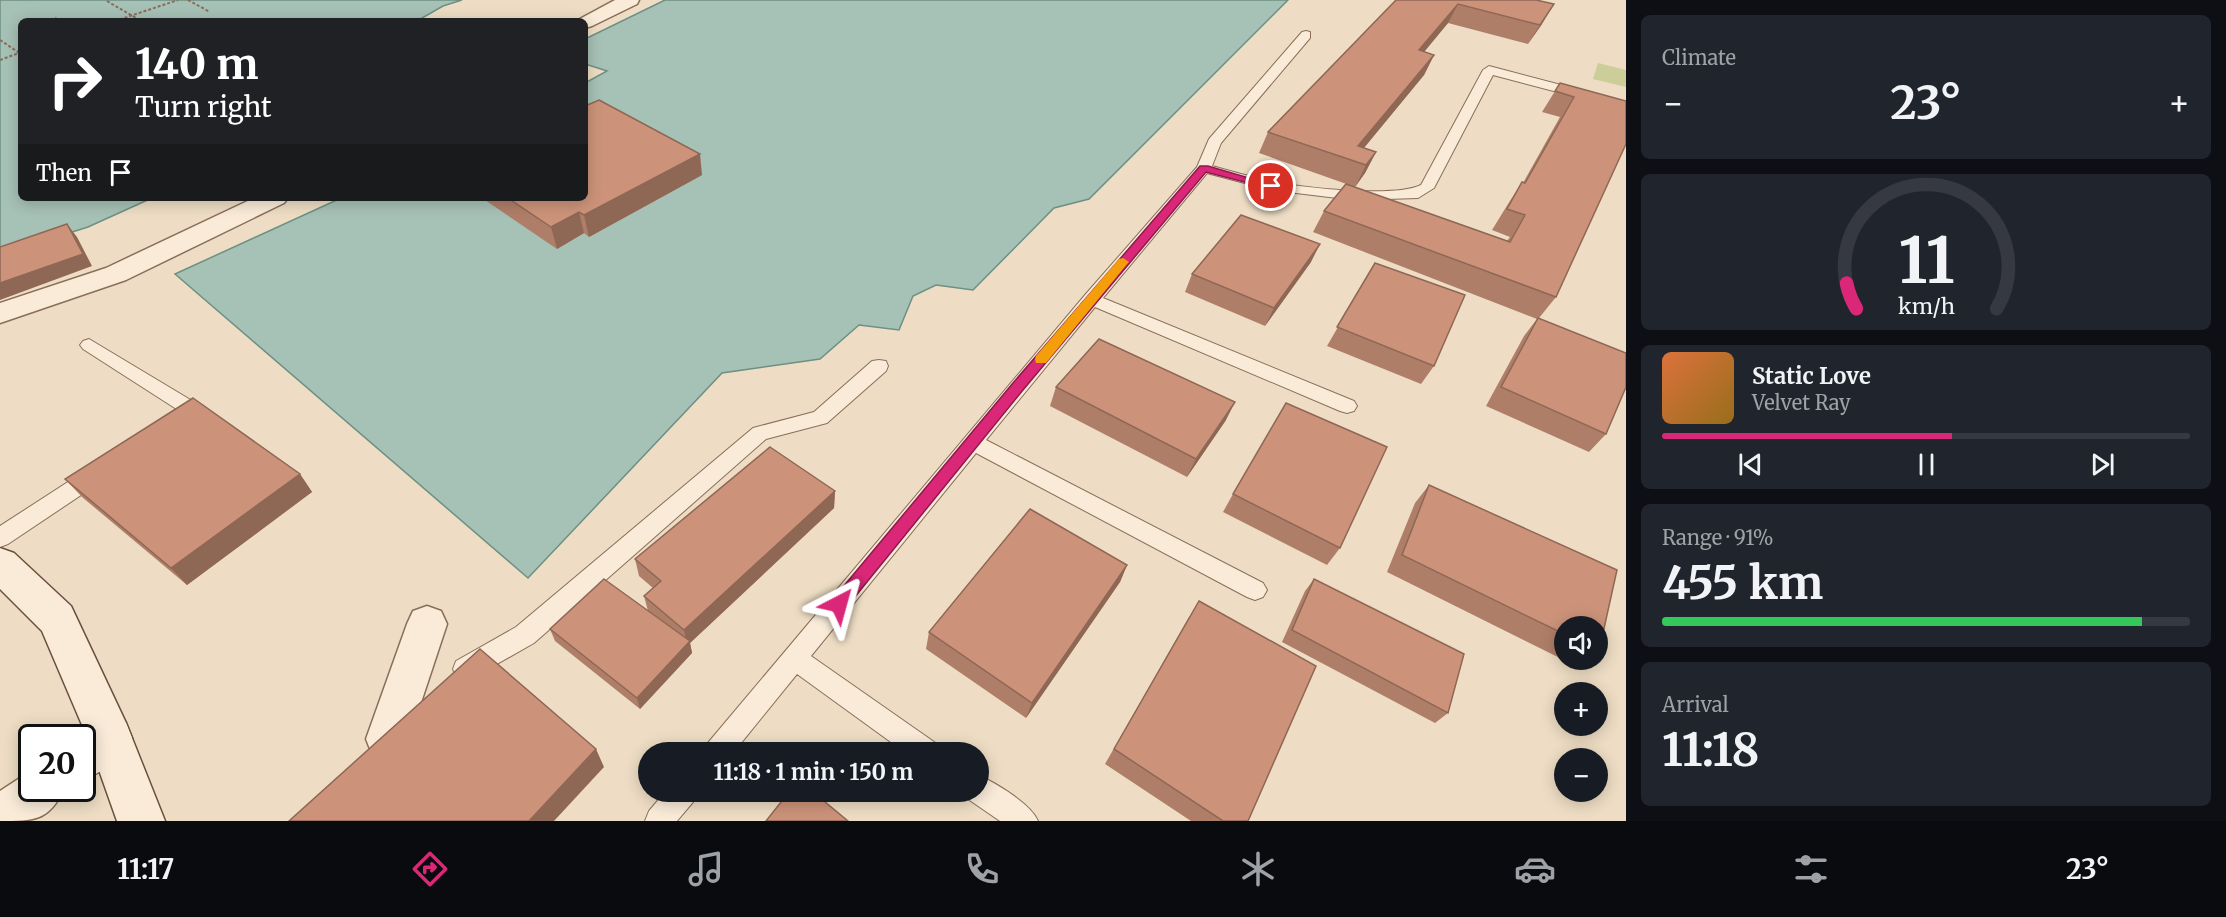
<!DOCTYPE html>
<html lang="en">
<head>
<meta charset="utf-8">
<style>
  :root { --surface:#171b24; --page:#20242c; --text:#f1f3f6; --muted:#9ea1a6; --line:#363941; --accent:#db2777 }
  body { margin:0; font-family:Merriweather,serif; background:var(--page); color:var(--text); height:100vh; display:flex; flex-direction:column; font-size:22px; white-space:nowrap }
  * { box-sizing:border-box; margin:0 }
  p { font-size:20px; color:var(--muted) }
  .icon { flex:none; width:33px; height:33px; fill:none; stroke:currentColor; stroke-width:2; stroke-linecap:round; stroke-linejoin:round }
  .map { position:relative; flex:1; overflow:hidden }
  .sheet { display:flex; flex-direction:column; gap:15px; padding:15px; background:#0d0f14; width:600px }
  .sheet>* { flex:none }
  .hud { position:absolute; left:18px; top:18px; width:570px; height:183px; border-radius:9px; box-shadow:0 3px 15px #0003; background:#202124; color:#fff; overflow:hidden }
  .tools { position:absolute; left:1554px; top:616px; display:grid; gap:12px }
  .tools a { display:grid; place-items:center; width:54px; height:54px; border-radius:50%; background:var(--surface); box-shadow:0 3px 15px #0003; font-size:30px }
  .speed { position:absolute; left:18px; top:724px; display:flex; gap:12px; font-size:30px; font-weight:700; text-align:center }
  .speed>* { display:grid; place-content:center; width:78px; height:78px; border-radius:50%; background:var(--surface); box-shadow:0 3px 15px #0003; line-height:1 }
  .speed .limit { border:3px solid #111; border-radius:9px; background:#fff; color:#111 }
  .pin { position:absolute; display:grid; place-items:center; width:51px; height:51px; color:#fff; margin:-26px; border:3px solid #fff; border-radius:50%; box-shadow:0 2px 6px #0007 }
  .me { position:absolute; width:66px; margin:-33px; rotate:39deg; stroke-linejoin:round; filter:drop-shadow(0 0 4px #0008) }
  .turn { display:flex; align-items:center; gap:21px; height:126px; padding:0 18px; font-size:27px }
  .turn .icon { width:78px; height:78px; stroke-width:2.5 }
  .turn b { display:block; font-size:42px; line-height:51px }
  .then { display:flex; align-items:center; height:57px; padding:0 18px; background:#0003; gap:12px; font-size:22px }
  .big { font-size:45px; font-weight:700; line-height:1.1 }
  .sheet .card { flex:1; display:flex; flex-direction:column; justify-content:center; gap:9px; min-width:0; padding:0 21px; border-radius:9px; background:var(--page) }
  .sheet .dial { align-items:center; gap:0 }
  .dial svg { height:156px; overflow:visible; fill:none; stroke:var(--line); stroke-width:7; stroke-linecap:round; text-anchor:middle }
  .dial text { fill:var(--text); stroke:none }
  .song { display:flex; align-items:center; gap:18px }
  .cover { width:72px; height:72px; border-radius:9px; background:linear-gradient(135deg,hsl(20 70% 55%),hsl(40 70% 35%)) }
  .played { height:6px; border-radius:3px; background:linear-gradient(90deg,var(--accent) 55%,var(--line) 55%) }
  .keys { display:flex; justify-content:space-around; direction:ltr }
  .heat { display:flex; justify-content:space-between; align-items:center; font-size:33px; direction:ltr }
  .charge { height:9px; border-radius:4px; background:linear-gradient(90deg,#34c759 91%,var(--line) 0) }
  .trip { position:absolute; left:638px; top:742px; width:351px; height:60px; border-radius:30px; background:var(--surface); box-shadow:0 3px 15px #0003; font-weight:700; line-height:60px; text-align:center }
  .menu { display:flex; height:96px; justify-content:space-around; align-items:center; background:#090b0e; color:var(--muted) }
  .menu .icon { width:42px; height:42px }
  .menu .on { color:var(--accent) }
  .menu b { font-size:27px; color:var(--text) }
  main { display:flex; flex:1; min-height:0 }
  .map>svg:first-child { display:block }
  .green { fill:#cccd98 }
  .water { fill:#a6c1b6; stroke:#6d9083; stroke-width:1.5 }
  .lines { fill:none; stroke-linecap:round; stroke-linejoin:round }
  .lane-casing { stroke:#896e5a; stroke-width:2 }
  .street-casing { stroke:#896e5a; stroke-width:3 }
  .secondary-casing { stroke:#6b4f3e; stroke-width:3 }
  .path { stroke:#896e5a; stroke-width:2; stroke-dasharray:3 2; stroke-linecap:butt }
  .lane { fill:#f9ebd8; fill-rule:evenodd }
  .street { fill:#f9ebd8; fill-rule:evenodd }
  .secondary { fill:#f9ebd8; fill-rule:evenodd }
  .wall { fill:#af7e69 }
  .shaded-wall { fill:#8f6755 }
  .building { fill:#cc937a; stroke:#8f6755; stroke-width:1.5 }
  .route { fill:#db2777; stroke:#8e194d; stroke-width:1.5 }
  .slow { fill:#f59e0b }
</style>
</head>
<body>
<main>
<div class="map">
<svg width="1626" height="821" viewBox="0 0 1626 821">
  <rect width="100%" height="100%" fill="#eeddc4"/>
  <path class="green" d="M1598,63L1626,70V87L1593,79Z"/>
  <path class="water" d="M0,0H462L443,6L417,21H21V198H152L88,227L0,255Z
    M665,0H1288L1089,199L1054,208L973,290L936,285L913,296L899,330L859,325L820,359L722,373L528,578L175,274L341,198H585V83L607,71L585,64V39Z"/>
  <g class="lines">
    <defs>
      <path id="lane" d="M1306,31L1310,32V38L1221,143L1212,166C1231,171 1251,177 1270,181C1302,188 1394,198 1421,185L1483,70L1489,66L1626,102V110L1493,75L1434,188L1418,198L1354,200L1271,190L1207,173L1103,298L1354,401L1357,406L1354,411L1347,413L1340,411L1095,307L986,440L1263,583L1267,590L1263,597L1255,600L1247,597L976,453L811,656L937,744L941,753H906L797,674L733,753H703L707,744L1085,295L1197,167L1209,139L1302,32Z
        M89,339L199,405L202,410C196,420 185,428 173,424L170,419L178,410L83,349L80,345L83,341Z
        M879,360L886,361L888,366L886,371L827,423L766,439L534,643L474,677L465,680L456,677L453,669L456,661L516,627L753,428L814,412L872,361Z
        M95,467L102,469L105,475L102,481L8,544L0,547V526L88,469Z
        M978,775C996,783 1031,804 1038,821H1000L968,799L966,792H978Z
        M665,792H697L693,802L677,821H645L649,811Z"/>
      <path id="street" d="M615,0H639L637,4L592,26L585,28V21H576Z
        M254,198H288L284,203L126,280L0,323V303L106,268Z
        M427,606L441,611L447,624L404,754L388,761L372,754L366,739L407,624L413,611Z
        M110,716L126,723L132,738C123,760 104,771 82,780V738H72L94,723Z
        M32,770V789H64C49,821 34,821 0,821V791Z"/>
      <path id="secondary" d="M0,548L14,553L71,606L126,723L165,821H117L88,739L42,631L0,589Z"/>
    </defs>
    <use href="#lane" class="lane-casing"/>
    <use href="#street" class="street-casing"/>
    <use href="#secondary" class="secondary-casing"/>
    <path class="path" d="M188,0L210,12
      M107,1L141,21
      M55,18L61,21
      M115,21L178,0
      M0,40L21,54
      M0,60L19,53"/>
    <use href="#lane" class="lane"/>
    <use href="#street" class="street"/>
    <use href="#secondary" class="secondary"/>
  </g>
  <path class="wall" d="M1396,0H1536L1542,24L1528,44L1448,23L1424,52L1434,55L1424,75L1364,148L1376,152L1365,173L1355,187L1259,153L1268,132Z
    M1560,83L1626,101L1556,297L1539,318L1606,434L1589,452L1486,406L1524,336L1537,319L1313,232L1324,211L1507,241L1510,237L1492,230L1508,204L1522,182L1523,183L1560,117L1542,112Z
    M702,175L589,237L584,233L557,249L482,198H585Z
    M1311,262L1265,326L1185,292L1192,274Z
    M1375,263L1434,366L1421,384L1327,346Z
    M1056,387L1226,420L1187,477L1050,406Z
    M300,474L312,492L187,585L82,497L65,479Z
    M1429,485L1617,570L1599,651L1598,652V627H1564V660H1587L1578,667L1387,572L1415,503Z
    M835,491L834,508L690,643L692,653L640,709L555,641L550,629L648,611L644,596L653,588L639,576L635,559Z
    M1233,494L1340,548L1327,565L1223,512Z
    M1127,565L1120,582L1026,718L926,649L929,632Z
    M1314,579L1448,713L1435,723L1282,642L1305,591Z
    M1189,617L1248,821H1191L1105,764Z"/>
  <path class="shaded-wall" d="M1458,4L1448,23L1409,70L1419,50Z
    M1554,4L1542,24L1528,44L1540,25Z
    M1434,55L1424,75L1353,161L1358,146Z
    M1376,152L1365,173L1355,187L1366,165Z
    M700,154L702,175L589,237L584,215Z
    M579,212L584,233L557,249L551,227Z
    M67,224L77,237L92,266L0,300V283Z
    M1320,244L1311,262L1265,326L1274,308Z
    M1235,402L1226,420L1187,477L1196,459Z
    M300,474L312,492L187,585L171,568Z
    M835,491L834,508L690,643L692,653L640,709L637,698L687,644L684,630Z
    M1127,565L1120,582L1026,718L1032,703Z
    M596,749L604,767L554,821H529Z"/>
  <path class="building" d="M1396,0H1536L1554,4L1540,25L1458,4L1419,50L1434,55L1358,146L1376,152L1366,165L1268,132Z
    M1560,83L1626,101V144L1556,297L1324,211L1346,184L1510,242L1525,215L1507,209L1522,182L1525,183L1574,97L1555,91Z
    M599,100L700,154L584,215L579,212L551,227L508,198H585V106Z
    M1241,215L1320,244L1274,308L1192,274Z
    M67,224L83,254L0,283V247Z
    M1375,263L1465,295L1434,366L1337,327Z
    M1538,318L1626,353V387L1606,434L1501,387Z
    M1099,339L1235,402L1196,459L1056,387Z
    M193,398L300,474L171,568L65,479Z
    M1286,403L1387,447L1340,548L1233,494Z
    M770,447L835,491L684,630L644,596L661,581L635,559Z
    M1429,485L1617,570L1599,651L1598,650V627H1564V634L1402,555Z
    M1030,509L1127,565L1032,703L929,632Z
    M604,579L690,641L637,698L550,629Z
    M1314,579L1464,654L1448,713L1292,630Z
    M1199,601L1316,666L1248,821H1223L1114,749Z
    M480,649L596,749L529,821H289Z
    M789,792H813L848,821H766Z"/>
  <path class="route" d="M1200,166H1208L1276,186L1271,189L1206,172L1023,390L845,609L839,611L833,609L831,604L833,599L1013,383Z"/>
  <path class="slow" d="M1123,258L1129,262L1127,264L1046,363H1036L1035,359L1036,356L1119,259Z"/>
</svg>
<div class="tools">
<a><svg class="icon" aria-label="sound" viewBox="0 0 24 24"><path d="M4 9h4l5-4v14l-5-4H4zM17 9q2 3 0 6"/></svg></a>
<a>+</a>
<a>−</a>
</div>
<div class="speed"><div class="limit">20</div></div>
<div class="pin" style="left:1271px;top:186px;background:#d93025"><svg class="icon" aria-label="arrive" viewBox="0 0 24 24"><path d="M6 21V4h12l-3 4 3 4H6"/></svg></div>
<svg class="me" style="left:839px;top:604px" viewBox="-20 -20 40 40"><path d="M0-17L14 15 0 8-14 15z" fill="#db2777" stroke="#fff" stroke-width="4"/></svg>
<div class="trip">11:18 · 1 min · 150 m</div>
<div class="hud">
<div class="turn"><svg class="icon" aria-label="right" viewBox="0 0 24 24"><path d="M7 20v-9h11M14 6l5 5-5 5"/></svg><div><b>140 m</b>Turn right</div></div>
<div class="then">Then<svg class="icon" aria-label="arrive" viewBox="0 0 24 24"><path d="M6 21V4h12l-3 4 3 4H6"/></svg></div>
</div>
</div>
<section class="sheet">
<div class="card"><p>Climate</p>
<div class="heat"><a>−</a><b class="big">23°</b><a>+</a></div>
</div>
<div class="card dial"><svg viewBox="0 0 100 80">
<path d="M14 69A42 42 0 1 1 86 69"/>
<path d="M14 69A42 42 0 0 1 9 56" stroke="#db2777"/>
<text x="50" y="56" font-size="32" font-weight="700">11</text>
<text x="50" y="72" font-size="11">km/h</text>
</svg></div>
<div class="card">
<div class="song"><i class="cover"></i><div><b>Static Love</b><p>Velvet Ray</p></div></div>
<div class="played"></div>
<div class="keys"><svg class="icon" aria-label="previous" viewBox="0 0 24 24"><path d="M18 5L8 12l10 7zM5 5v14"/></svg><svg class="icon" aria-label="pause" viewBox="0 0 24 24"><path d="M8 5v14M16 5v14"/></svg><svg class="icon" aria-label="next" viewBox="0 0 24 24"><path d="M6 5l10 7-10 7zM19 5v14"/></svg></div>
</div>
<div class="card"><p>Range · 91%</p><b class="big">455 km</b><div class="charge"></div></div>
<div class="card"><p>Arrival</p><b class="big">11:18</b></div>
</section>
</main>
<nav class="menu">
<b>11:17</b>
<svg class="icon on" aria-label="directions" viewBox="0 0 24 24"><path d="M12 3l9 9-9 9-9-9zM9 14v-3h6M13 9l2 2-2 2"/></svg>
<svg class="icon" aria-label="music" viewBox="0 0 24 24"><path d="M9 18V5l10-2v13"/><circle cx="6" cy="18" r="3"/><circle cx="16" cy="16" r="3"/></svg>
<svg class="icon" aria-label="phone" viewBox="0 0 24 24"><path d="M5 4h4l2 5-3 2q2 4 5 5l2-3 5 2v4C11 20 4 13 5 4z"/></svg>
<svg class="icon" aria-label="climate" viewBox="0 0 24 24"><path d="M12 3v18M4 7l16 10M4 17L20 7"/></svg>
<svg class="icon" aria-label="car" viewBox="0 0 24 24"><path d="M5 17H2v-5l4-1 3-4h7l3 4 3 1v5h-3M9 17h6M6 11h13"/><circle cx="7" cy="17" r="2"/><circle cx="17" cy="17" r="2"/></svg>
<svg class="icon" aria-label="filters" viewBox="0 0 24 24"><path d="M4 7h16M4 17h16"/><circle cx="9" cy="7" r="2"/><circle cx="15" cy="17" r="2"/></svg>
<b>23°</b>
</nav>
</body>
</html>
